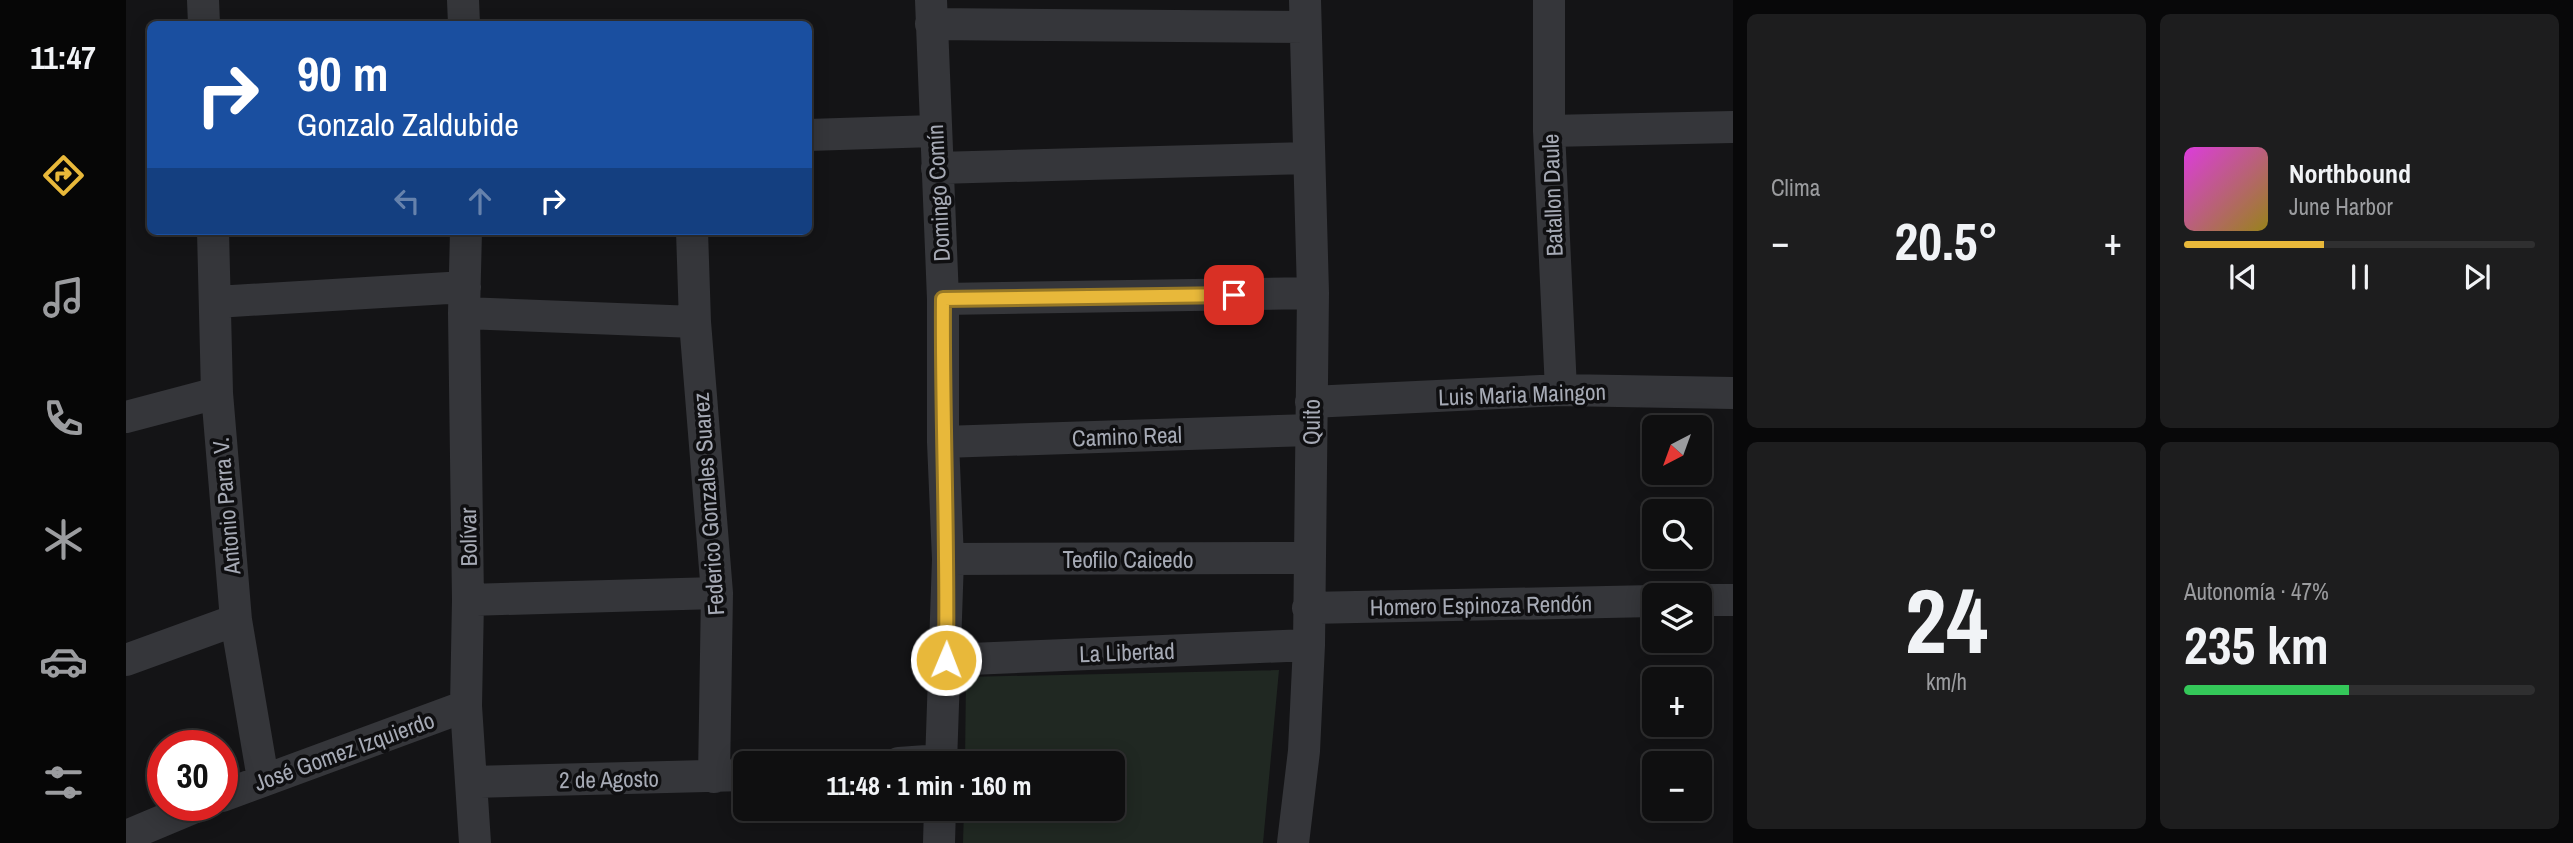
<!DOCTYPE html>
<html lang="es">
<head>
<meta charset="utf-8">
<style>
  :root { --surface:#0f0f10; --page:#1d1d1e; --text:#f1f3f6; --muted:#9b9c9f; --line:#2f2f30; --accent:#e8b83a }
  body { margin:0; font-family:"Archivo Narrow",sans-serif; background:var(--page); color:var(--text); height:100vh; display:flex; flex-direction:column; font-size:26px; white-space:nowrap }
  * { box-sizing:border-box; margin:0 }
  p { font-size:23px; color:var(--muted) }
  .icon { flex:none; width:38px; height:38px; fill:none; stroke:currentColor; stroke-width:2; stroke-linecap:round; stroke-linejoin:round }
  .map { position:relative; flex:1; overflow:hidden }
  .side { display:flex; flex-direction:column; gap:14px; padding:14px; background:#080809; width:840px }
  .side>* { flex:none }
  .top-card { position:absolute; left:21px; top:21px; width:665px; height:214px; border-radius:10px; box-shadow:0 4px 18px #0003,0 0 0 2px var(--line); background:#1a4fa0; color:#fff; overflow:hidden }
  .needle { width:46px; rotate:221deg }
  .buttons { position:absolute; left:1516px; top:415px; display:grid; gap:14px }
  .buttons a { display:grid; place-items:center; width:70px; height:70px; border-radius:10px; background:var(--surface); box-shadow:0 4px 18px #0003,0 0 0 2px var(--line); font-size:35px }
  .speed { position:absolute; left:21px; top:730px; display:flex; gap:14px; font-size:35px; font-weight:700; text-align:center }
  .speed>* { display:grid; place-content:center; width:91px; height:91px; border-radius:50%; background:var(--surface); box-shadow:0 4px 18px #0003,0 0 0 2px var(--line); line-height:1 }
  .speed .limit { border:10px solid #d22; background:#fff; color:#111 }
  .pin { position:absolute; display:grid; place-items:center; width:60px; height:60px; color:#fff; margin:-30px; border-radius:14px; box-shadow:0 4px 10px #0006 }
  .me { position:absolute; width:77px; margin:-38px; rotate:1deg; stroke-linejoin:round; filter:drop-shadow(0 0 5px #0008) }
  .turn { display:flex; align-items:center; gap:24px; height:147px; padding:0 35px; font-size:32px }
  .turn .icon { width:91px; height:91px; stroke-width:2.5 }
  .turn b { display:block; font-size:49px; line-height:60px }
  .lanes { display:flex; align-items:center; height:66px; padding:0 35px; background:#0003; justify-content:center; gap:35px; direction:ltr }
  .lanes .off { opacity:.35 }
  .big { font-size:52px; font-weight:700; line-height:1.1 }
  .side .tile { flex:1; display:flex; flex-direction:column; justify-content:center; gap:10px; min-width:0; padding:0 24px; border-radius:10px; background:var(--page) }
  .side .dial { align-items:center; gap:0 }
  .dial b { font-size:91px; line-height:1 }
  .song { display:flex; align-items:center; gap:21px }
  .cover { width:84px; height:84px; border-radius:10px; background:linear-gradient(135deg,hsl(300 70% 55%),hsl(50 70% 35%)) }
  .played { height:7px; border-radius:4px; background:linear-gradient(90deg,var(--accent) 40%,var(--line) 40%) }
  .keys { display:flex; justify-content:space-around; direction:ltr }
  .heat { display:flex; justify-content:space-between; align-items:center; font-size:38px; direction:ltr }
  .charge { height:10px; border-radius:5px; background:linear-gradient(90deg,#34c759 47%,var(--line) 0) }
  .side .tiles { flex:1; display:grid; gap:14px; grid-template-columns:repeat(2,1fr) }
  .trip { position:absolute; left:607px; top:751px; width:392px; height:70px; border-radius:10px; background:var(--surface); box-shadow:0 4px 18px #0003,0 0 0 2px var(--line); font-weight:700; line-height:70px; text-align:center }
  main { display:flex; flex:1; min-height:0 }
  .tabs { display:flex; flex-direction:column; width:126px; justify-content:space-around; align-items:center; background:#060606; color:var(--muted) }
  .tabs .icon { width:49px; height:49px }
  .tabs .current { color:var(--accent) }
  .tabs b { font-size:32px; color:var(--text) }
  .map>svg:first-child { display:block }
  .green { fill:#202822 }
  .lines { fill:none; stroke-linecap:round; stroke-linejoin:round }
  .minor { stroke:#35363a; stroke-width:32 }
  .route-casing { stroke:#977826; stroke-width:18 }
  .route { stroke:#e8b83a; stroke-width:12 }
  .labels { text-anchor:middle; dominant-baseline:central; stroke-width:7; stroke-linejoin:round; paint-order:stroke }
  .street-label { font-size:23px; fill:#a6aab5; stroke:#0f0f11 }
</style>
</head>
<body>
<main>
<nav class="tabs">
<b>11:47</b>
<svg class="icon current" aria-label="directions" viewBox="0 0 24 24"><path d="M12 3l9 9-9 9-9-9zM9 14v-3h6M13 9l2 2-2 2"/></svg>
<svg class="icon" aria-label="music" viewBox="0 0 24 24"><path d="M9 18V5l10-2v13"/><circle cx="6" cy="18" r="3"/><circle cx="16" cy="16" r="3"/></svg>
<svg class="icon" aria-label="phone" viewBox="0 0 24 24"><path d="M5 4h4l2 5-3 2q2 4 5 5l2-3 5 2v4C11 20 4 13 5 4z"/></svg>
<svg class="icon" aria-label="climate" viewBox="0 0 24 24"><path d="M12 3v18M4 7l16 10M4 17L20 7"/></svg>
<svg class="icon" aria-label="car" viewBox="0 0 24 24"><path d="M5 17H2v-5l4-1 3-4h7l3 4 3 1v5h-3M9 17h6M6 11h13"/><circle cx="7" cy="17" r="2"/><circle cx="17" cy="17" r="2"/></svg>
<svg class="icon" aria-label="filters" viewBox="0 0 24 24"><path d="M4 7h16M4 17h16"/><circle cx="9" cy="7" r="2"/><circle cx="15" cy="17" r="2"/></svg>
</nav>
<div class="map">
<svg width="1607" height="843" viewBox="0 0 1607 843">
  <rect width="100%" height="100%" fill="#141416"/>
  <path class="green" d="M1153,670L1137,843H837L838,809L987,808V763H839L840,677Z"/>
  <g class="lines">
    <path class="minor" d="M77,0L78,24
      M337,0L338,24
      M805,0L817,299V442L822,559L815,763
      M1423,0V131L1435,390
      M805,24L1179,27
      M1423,131L1607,127
      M682,135L808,131
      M811,168L1183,158
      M87,231L91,393L110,620L137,779
      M340,231L338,313L342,600L340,706L349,843
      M566,231L569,322L591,593L588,777
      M817,299L1187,293
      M90,302L339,287
      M338,313L569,322
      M1185,402L1435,390L1607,393
      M0,417L91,393
      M817,442L1185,430
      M822,559L1183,558
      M342,600L591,593
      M1573,600H1607
      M1182,608L1528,601
      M0,660L110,620
      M820,660L1183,645
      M773,763L815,760
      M345,782L620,775
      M96,796L340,706
      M0,836L74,805
      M813,843L814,808
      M1167,843L1178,751L1183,645L1187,293L1179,0"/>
  </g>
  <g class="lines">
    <defs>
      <path id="route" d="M820,660C822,539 816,419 817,299L1108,295"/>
    </defs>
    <use href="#route" class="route-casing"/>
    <use href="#route" class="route"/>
  </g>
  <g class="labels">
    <g class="street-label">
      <text transform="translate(812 193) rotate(-93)">Domingo Comín</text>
      <text transform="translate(1426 195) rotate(-92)">Batallon Daule</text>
      <text transform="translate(1396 394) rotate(-2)">Luis Maria Maingon</text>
      <text transform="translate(1185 422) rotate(-90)">Quito</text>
      <text transform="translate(1001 436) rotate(-2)">Camino Real</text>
      <text transform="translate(582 504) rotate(-94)">Federico Gonzales Suarez</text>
      <text transform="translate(100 506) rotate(-95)">Antonio Parra V.</text>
      <text transform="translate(342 537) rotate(-91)">Bolívar</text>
      <text x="1002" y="559">Teofilo Caicedo</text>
      <text transform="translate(1355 605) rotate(-1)">Homero Espinoza Rendón</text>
      <text transform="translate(1001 652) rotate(-2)">La Libertad</text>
      <text transform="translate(218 751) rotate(-20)">José Gomez Izquierdo</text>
      <text transform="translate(483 779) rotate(-1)">2 de Agosto</text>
    </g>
  </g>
</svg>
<div class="buttons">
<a><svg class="needle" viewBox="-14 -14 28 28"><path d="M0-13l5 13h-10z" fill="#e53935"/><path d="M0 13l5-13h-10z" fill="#9b9c9f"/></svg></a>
<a><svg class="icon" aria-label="search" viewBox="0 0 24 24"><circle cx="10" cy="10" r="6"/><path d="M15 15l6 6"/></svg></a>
<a><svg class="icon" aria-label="layers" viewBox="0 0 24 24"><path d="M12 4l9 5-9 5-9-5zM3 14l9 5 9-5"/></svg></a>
<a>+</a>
<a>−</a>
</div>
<div class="speed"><div class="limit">30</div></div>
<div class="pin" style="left:1108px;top:295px;background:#d93025"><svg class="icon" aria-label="arrive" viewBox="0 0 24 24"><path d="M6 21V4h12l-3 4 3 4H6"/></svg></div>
<svg class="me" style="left:820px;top:660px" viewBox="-20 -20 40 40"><circle r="17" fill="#e8b83a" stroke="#fff" stroke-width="3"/><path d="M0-11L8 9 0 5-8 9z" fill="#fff"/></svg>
<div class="trip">11:48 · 1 min · 160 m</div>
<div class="top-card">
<div class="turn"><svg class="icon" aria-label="right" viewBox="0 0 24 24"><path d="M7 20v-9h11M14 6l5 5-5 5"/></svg><div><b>90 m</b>Gonzalo Zaldubide</div></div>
<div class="lanes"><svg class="icon off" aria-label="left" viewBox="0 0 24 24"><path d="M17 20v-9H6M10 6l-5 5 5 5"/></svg><svg class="icon off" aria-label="ahead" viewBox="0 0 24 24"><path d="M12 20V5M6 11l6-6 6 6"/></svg><svg class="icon" aria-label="right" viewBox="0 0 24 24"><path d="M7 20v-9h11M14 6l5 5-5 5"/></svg></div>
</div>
</div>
<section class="side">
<div class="tiles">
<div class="tile"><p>Clima</p>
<div class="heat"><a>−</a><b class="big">20.5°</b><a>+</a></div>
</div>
<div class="tile">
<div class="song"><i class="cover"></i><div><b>Northbound</b><p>June Harbor</p></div></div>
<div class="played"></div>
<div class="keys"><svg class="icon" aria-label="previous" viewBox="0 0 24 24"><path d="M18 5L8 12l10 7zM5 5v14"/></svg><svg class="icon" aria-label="pause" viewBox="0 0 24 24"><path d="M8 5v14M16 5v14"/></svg><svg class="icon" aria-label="next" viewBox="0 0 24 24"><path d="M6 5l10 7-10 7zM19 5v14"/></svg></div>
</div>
<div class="tile dial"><b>24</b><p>km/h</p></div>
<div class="tile"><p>Autonomía · 47%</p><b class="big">235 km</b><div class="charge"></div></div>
</div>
</section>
</main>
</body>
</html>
